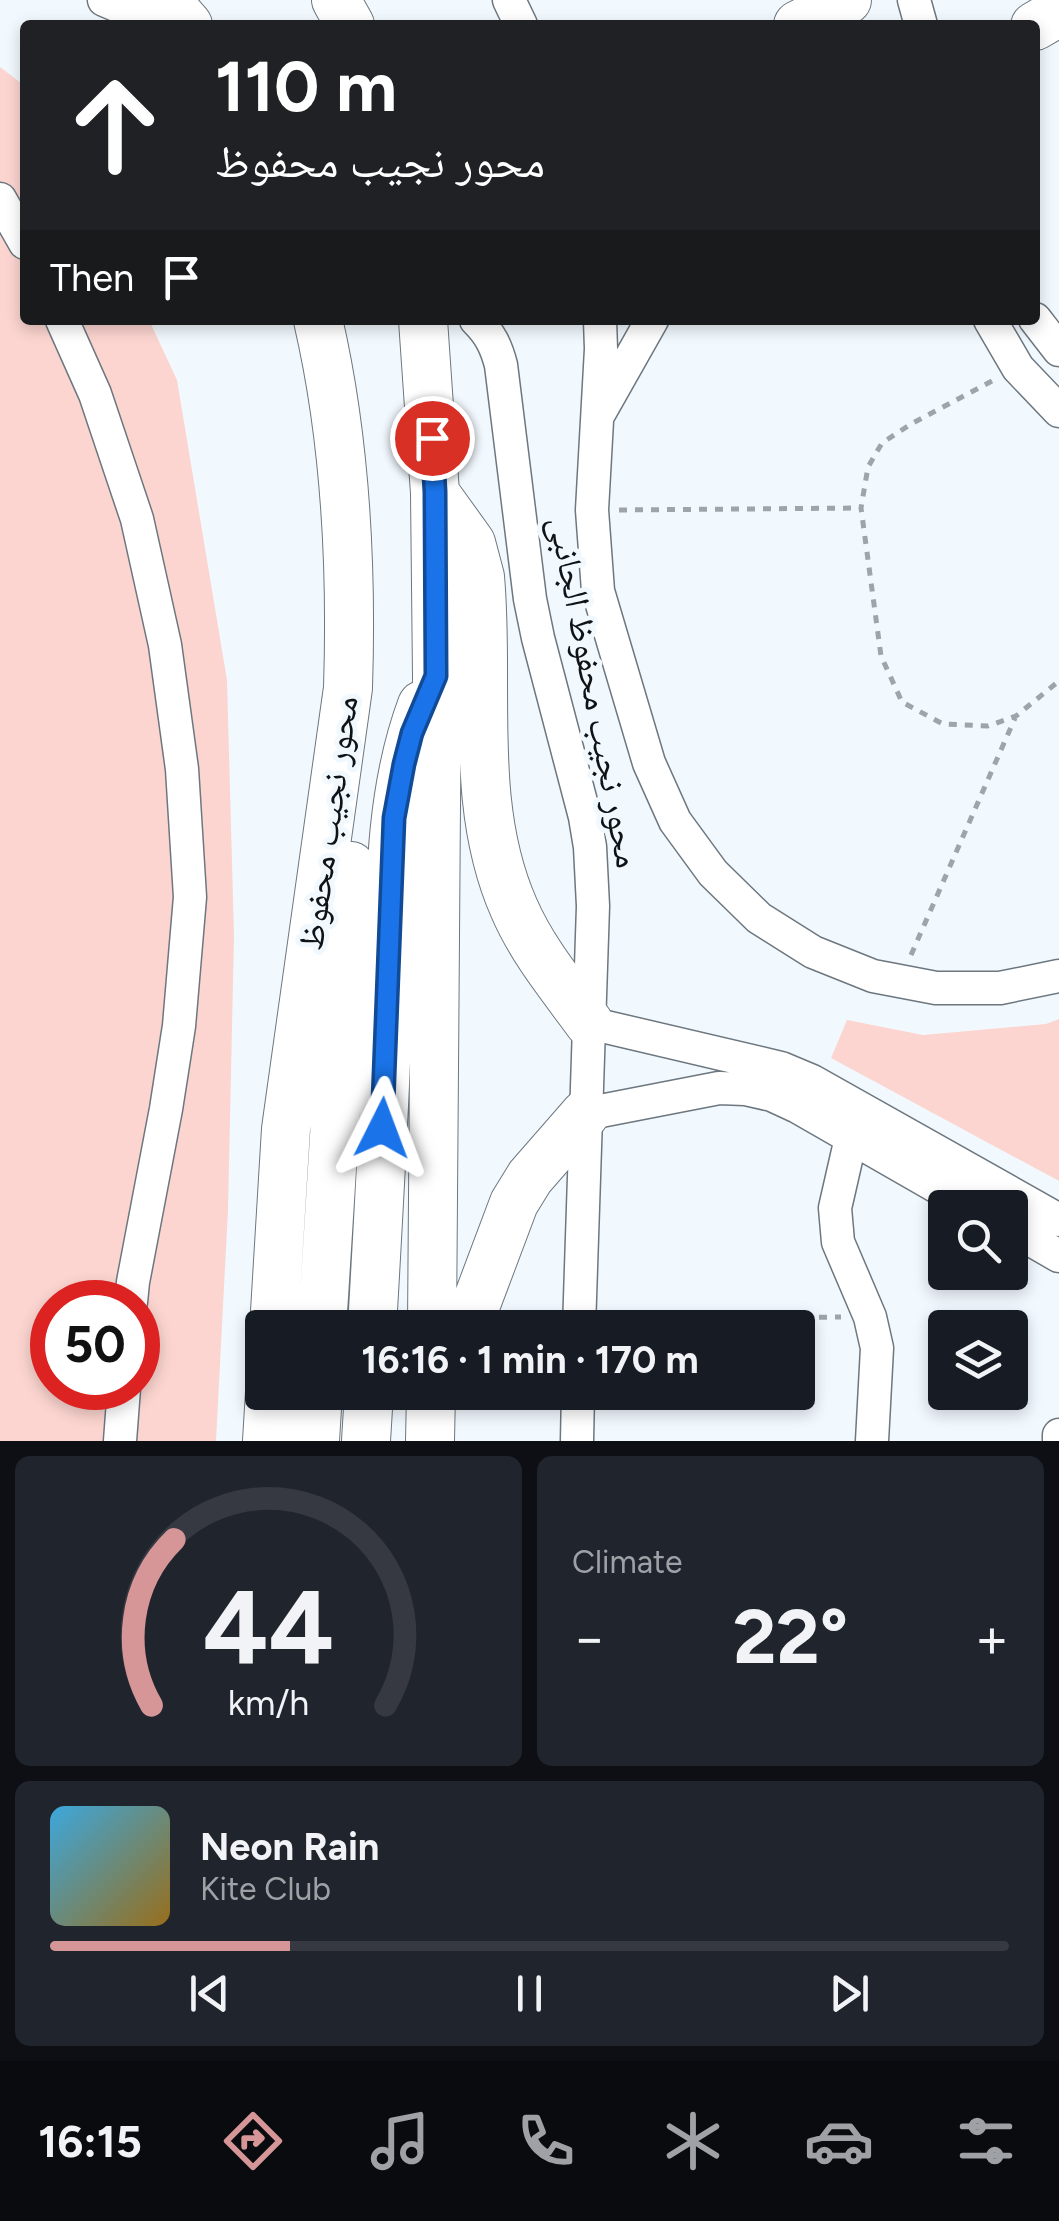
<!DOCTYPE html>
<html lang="en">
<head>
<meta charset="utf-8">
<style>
  :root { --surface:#171b24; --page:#20242c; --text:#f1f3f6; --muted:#9ea1a6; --line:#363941; --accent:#d69698 }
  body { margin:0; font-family:Figtree,"Noto Naskh Arabic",sans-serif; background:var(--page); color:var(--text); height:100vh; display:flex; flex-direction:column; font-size:38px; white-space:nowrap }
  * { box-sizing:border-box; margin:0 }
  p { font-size:32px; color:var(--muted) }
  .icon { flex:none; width:55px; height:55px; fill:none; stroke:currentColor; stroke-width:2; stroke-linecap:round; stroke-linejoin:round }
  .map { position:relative; height:1441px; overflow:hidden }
  .panel { display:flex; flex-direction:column; gap:15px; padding:15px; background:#0d0f14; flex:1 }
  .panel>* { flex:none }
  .top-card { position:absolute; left:20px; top:20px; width:1020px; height:305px; border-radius:10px; box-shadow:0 5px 15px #0003; background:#202124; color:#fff; overflow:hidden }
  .controls { position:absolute; left:928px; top:1190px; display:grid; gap:20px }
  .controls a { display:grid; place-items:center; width:100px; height:100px; border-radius:10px; background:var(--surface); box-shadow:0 5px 15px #0003; font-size:50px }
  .speed { position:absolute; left:30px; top:1280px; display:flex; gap:20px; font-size:50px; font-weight:700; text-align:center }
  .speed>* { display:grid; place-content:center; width:130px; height:130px; border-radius:50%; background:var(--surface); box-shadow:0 5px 15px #0003; line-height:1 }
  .speed .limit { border:15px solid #d22; background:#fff; color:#111 }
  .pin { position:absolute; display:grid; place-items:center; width:85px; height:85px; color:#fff; margin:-42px; border:5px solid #fff; border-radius:50%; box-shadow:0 2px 10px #0007 }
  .me { position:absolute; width:110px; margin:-55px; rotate:3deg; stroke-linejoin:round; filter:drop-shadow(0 0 8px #0008) }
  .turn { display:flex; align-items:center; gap:35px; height:210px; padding:0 30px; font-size:45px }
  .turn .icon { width:130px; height:130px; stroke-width:2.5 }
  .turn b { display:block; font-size:70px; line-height:85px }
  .then { display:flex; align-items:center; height:95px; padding:0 30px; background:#0003; gap:20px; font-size:38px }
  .big { font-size:75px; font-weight:700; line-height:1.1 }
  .panel .tile { flex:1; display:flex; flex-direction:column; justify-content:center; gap:15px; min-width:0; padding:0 35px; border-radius:15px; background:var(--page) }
  .panel .dial { align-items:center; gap:0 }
  .dial svg { height:260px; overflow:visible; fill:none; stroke:var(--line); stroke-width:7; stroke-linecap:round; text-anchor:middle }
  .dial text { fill:var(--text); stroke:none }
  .song { display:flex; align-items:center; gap:30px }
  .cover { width:120px; height:120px; border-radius:15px; background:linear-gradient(135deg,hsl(200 70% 55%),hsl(40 70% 35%)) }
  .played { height:10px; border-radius:5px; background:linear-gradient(90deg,var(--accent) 25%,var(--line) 25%) }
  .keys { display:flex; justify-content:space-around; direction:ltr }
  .heat { display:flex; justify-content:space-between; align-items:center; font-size:55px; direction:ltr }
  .panel .tiles { flex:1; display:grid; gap:15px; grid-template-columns:1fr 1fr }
  .tile:last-child { grid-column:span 2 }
  .trip { position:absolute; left:245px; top:1310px; width:570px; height:100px; border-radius:10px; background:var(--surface); box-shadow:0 5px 15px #0003; font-weight:700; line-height:100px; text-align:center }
  .tabs { display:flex; height:160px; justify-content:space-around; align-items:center; background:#090b0e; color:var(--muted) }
  .tabs .icon { width:70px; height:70px }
  .tabs .on { color:var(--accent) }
  .tabs b { font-size:45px; color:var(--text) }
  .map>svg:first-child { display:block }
  .green { fill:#fcd5d0; fill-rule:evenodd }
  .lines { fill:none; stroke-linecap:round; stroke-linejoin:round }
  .street-casing { stroke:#6d777f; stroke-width:35 }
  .secondary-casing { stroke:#6d777f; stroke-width:50 }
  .path { stroke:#9ea4a8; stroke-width:5; stroke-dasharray:8 8; stroke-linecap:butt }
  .street { stroke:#fff; stroke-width:32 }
  .secondary { stroke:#fff; stroke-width:48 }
  .route-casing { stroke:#114b97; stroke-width:25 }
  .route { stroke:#1a73e8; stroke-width:18 }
  .labels { text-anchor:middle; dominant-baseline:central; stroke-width:10; stroke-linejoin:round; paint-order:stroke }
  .street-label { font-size:35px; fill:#0f1316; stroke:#f2f9fe }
</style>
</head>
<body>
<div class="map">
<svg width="1059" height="1441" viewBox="0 0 1059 1441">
  <rect width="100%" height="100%" fill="#f2f9fe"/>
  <path class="green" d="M0,67L25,86V320H149L177,380L227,680L234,936L228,1210L216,1441H0ZM52,1302H138V1388H52Z
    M1059,1019V1181L831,1058L847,1020L923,1035L1046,1024Z"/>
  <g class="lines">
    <defs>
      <path id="street" d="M104,0L163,25
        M509,0L521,25
        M914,0L921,25
        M0,199L25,243
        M1035,319L1059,350
        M62,320L95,394L137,519L165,645L182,769L190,897L179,1026L166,1109L133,1282L131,1302
        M476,320C490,334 496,346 501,365L530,599L538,638L585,817L590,847L593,906L579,1328
        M600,320L601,349L592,510L598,591L649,763L675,821L713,873L759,918L813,952L873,976L936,988H1000L1059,976
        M990,320L1018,368L1059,411
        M600,412L652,320
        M589,1023L781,1068L812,1081L1059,1220
        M585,1114L719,1088L745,1089L772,1095L798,1107L974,1208
        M851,1138L835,1208L838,1242L870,1317L877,1348L872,1441
        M1010,1228L1059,1256
        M120,1441L124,1388
        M577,1441L578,1392
        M1059,1441V1435"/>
      <path id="secondary" d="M166,0L188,25
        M336,0L350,25
        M798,25L847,0
        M1035,26L1059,12
        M423,320L435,493L437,676L432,1328
        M435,493L471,543L480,577C490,687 468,804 514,908C532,950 562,986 589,1023
        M274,1328L286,1129L348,688C352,565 346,441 318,320
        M322,1328L351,866
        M372,1328C378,1223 384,1119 388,1015C391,911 385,804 422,705
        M467,1328L514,1203L530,1177L585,1114
        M267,1441L270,1392
        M315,1441L318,1392
        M366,1441L369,1392
        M430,1441L431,1392"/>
    </defs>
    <use href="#street" class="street-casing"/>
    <use href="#secondary" class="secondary-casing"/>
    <path class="path" d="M992,381L911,424L882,443L868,467L861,508L881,656L902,702L943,724L988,726L1016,716L1059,681
      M619,510L861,508
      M911,955L1015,718
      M659,1319L841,1317"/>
    <use href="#street" class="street"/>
    <use href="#secondary" class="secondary"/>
  </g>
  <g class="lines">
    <defs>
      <path id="route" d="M382,1128L394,818L404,764L412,733L436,676L435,492L432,438"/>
    </defs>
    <use href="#route" class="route-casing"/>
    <use href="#route" class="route"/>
  </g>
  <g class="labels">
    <g class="street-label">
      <text transform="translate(595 692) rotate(79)">محور نجيب محفوظ الجانبى</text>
      <text transform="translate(328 823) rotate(-82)">محور نجيب محفوظ</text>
    </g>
  </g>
</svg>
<div class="controls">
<a><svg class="icon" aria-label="search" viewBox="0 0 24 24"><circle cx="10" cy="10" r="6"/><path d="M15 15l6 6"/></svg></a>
<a><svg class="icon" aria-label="layers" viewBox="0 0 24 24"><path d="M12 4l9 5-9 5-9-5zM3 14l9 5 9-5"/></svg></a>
</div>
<div class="speed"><div class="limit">50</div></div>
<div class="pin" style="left:432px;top:438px;background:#d93025"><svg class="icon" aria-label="arrive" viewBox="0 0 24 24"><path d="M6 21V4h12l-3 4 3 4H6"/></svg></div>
<svg class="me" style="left:382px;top:1128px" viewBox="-20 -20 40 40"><path d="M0-17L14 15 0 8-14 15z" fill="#1a73e8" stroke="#fff" stroke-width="4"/></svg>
<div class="trip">16:16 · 1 min · 170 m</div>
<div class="top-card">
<div class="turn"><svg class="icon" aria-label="ahead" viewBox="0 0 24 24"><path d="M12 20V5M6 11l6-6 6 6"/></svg><div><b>110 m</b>محور نجيب محفوظ</div></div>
<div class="then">Then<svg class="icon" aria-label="arrive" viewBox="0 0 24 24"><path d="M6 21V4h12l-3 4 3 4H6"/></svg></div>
</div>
</div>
<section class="panel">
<div class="tiles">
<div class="tile dial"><svg viewBox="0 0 100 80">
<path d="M14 69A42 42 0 1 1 86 69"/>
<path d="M14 69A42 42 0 0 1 21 18" stroke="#d69698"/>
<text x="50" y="56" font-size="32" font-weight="700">44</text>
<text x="50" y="72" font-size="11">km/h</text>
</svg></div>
<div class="tile"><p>Climate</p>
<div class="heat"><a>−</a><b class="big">22°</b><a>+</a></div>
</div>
<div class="tile">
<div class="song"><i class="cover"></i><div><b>Neon Rain</b><p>Kite Club</p></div></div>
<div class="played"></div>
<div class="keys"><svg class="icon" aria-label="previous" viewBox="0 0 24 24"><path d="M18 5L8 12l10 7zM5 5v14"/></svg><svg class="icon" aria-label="pause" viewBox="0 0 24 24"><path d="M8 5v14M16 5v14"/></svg><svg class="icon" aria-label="next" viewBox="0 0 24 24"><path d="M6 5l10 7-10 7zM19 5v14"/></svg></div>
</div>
</div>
</section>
<nav class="tabs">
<b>16:15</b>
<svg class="icon on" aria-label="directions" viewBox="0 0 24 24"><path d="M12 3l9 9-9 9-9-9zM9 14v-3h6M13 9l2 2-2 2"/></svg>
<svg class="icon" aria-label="music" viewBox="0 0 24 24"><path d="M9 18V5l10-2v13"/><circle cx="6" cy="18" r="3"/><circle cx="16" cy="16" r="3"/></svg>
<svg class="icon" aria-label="phone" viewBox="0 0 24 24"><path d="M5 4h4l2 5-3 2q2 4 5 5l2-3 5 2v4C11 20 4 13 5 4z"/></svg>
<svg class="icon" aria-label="climate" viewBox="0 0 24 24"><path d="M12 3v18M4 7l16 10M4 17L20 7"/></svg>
<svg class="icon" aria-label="car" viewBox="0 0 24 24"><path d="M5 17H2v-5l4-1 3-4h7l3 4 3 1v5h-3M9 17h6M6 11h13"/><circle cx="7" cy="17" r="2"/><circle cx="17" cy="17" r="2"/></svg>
<svg class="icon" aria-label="filters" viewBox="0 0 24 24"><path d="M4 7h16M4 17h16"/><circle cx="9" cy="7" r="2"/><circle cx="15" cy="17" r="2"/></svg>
</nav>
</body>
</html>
